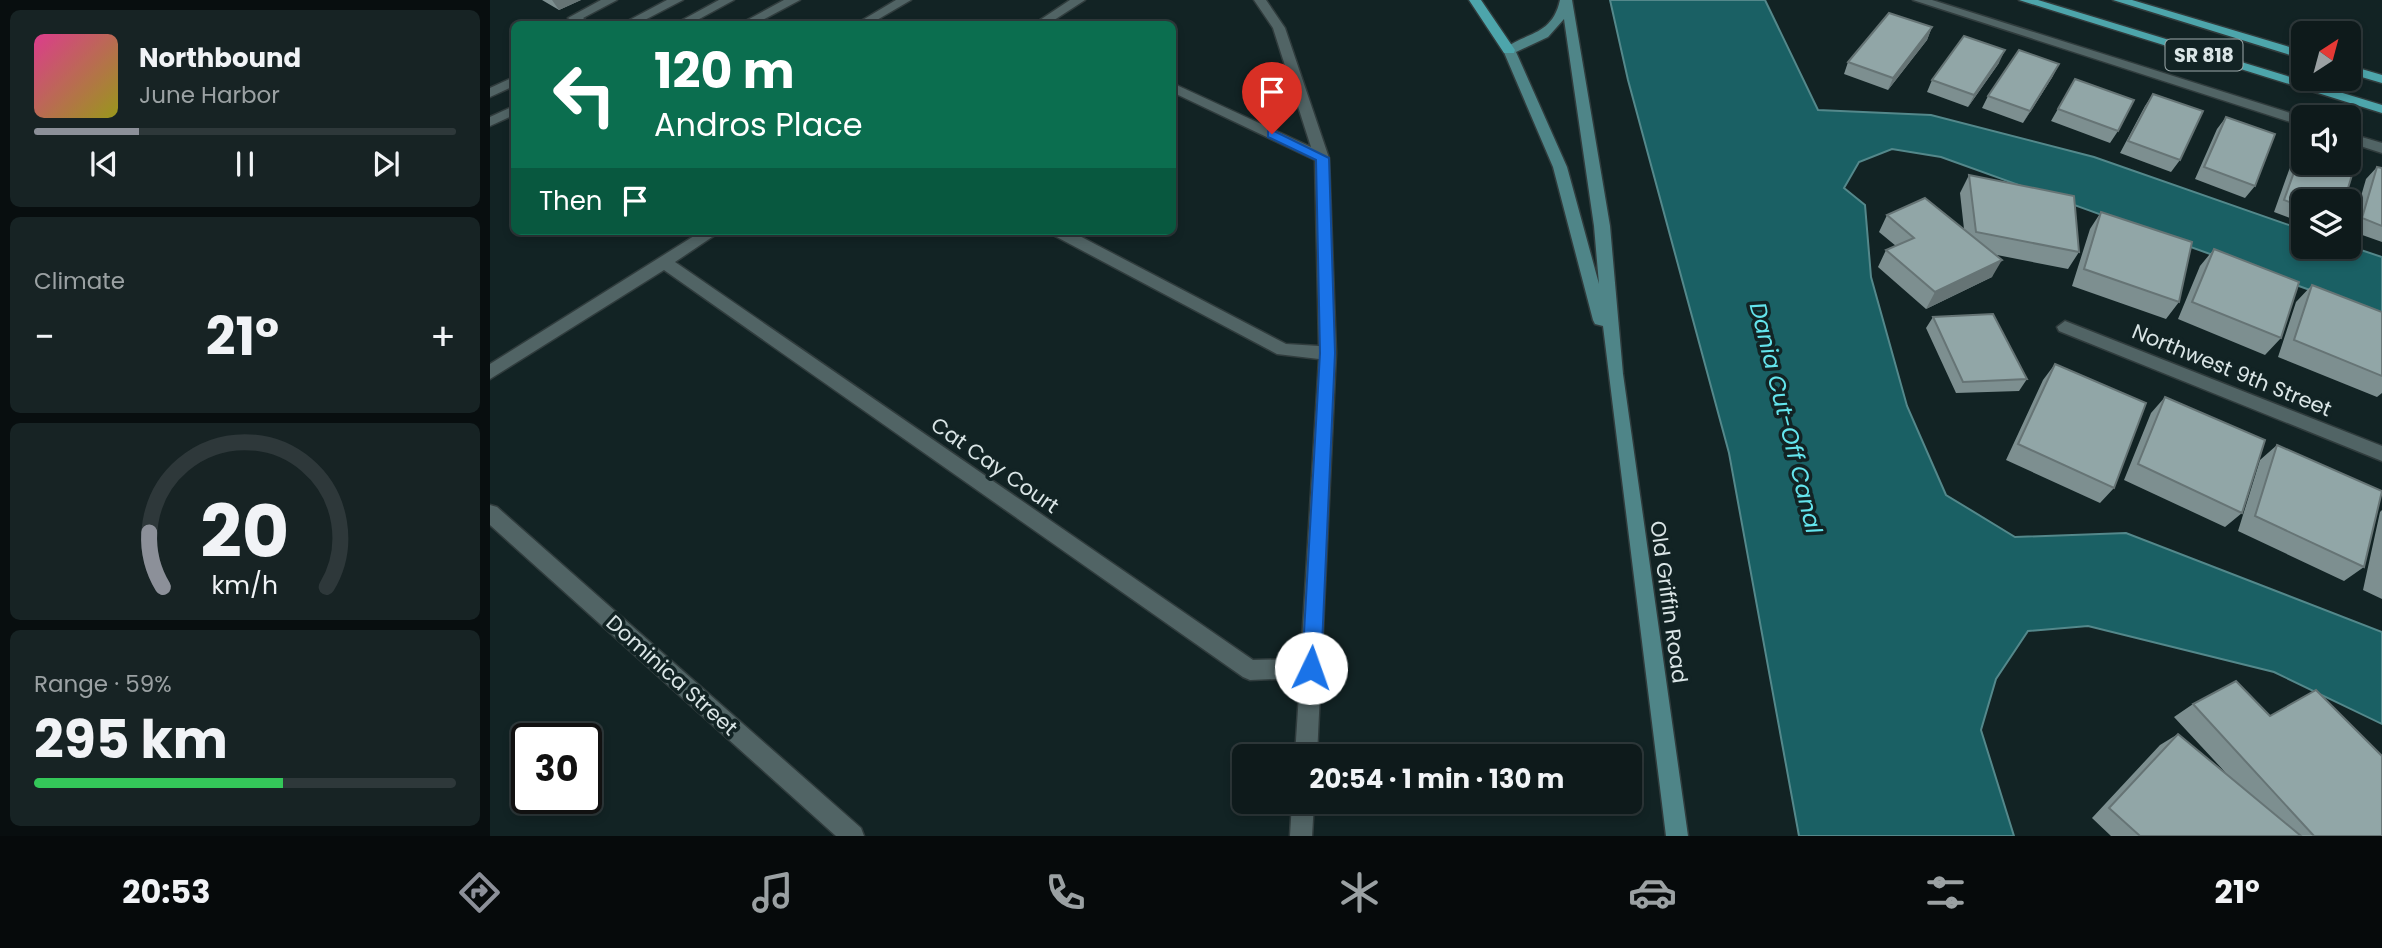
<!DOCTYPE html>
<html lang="en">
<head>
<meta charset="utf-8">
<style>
  :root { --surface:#0e1a1b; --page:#172324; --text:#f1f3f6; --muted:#9ba1a3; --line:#2e383a; --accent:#8c9099 }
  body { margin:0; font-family:Poppins,sans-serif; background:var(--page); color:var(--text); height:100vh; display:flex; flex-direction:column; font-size:26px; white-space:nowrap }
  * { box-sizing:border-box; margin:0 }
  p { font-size:23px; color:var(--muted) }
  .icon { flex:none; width:38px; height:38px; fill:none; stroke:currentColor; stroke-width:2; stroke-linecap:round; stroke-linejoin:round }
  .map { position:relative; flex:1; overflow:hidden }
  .drawer { display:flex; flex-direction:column; gap:10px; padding:10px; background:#080e0f; width:490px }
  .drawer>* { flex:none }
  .top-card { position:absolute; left:21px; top:21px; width:665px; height:214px; border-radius:10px; box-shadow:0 4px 10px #0003,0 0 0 2px var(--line); background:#0b6e4f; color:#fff; overflow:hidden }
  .needle { width:46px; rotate:36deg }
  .buttons { position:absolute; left:1801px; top:21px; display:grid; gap:14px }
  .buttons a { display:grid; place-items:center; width:70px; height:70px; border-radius:10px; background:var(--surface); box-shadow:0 4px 10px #0003,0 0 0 2px var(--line); font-size:35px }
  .speed { position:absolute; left:21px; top:723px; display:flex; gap:14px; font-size:35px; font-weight:700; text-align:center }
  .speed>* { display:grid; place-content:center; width:91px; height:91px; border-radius:50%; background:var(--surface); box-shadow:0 4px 10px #0003,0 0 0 2px var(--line); line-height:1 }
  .speed .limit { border:4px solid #111; border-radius:10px; background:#fff; color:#111 }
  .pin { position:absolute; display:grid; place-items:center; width:60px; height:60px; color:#fff; margin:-72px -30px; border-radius:50% 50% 50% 0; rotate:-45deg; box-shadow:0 0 7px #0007 }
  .pin .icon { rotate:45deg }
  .me { position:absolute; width:77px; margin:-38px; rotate:3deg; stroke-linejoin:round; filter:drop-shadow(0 0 5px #0008) }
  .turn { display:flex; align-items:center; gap:24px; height:147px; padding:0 28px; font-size:32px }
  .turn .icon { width:91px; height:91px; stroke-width:2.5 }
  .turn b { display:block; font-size:49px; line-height:60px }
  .then { display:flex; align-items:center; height:66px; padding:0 28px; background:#0003; gap:14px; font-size:26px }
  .big { font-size:52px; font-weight:700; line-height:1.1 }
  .drawer .widget { flex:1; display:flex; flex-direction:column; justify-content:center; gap:10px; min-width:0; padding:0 24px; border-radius:10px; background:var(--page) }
  .drawer .dial { align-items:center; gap:0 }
  .dial svg { height:182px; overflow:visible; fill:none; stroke:var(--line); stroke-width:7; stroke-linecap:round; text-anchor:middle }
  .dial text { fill:var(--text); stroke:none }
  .song { display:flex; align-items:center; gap:21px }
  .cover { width:84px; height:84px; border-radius:10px; background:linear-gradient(135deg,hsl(330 70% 55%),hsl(60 70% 35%)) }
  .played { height:7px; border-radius:4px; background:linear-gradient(90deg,var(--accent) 25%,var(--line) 25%) }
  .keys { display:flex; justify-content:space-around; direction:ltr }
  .heat { display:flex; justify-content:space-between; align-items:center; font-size:38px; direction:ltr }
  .charge { height:10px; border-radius:5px; background:linear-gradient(90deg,#34c759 59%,var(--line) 0) }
  .trip { position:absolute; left:742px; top:744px; width:410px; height:70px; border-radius:10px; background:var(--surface); box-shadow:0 4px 10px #0003,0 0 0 2px var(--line); font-weight:700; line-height:70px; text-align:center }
  .tabs { display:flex; height:112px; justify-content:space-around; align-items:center; background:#060a0b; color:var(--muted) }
  .tabs .icon { width:49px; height:49px }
  .tabs .current { color:var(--accent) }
  .tabs b { font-size:32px; color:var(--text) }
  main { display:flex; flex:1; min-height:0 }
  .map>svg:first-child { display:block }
  .water { fill:#1a6064; stroke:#54888b; stroke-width:2 }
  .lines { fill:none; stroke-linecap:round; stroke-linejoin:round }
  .lane-casing { stroke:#303c3d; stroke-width:3 }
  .street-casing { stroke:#303c3d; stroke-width:3 }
  .secondary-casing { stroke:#303c3d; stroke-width:3 }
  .primary-casing { stroke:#303c3d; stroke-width:3 }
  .lane { fill:#516465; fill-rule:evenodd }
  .street { fill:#516465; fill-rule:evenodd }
  .secondary { fill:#4f8588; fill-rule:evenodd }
  .primary { fill:#4da5ab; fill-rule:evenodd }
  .wall { fill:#7d8f90 }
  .shaded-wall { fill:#667475 }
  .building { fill:#91a6a7; stroke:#667475; stroke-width:2 }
  .route { fill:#1a73e8; stroke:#114b97; stroke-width:2 }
  .labels { text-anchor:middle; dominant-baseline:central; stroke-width:7; stroke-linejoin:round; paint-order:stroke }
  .shield { fill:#122324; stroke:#9eabac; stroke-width:2 }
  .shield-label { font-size:19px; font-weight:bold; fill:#dae5e6 }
  .street-label { font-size:21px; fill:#dae5e6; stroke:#122324 }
  .water-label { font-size:23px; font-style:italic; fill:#64e5ed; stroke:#122324 }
</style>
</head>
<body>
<main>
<section class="drawer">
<div class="widget">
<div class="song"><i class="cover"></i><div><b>Northbound</b><p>June Harbor</p></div></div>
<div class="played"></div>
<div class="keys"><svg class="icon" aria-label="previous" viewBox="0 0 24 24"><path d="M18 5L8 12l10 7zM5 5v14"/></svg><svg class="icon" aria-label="pause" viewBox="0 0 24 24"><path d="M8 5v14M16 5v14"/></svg><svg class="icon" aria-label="next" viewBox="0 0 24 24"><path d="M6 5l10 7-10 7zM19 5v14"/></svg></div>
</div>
<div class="widget"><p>Climate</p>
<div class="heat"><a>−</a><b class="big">21°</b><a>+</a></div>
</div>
<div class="widget dial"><svg viewBox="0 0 100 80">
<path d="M14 69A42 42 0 1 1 86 69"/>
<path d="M14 69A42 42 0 0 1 8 45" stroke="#8c9099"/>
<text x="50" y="56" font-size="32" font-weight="700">20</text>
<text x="50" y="72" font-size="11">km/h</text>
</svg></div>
<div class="widget"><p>Range · 59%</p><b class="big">295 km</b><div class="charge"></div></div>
</section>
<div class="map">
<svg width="1892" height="836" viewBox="0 0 1892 836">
  <rect width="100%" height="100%" fill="#122324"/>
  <path class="water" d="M1120,0H1275L1328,110L1441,115L1604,157L1813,230V247L1859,246L1892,257V316L1451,157L1402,149L1369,162L1354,188L1375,205L1381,277L1417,406L1456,495L1525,537L1636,533L1892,632V724L1784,672L1598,626L1538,631L1506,679L1491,730L1524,836H1309L1239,453L1138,80Z"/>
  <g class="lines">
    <defs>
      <path id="lane" d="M111,0H127L93,18L100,24H86L78,18Z
        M294,0H310L265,24H250Z
        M406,0H421L380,24H366Z"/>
      <path id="street" d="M177,0H193L147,24H132Z
        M229,0H244L200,24H185Z
        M580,0H595L558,24H544Z
        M764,0H776L795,28L839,158L846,353L827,756H805L810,678L760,680L753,677L174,270L0,379V364L212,231H231L185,262L763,660L811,659L829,359L787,354L563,235L560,231H580L796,344L829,346L825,160L682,92V83L821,147L783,28Z
        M1423,0H1442L1813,117V126Z
        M24,77V86L0,97V88Z
        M24,106V115L0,126V117Z
        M1858,133L1892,143V153L1858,142Z
        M1575,321L1892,446V461L1569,331L1567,327Z
        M0,505L7,507L371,828L374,836H346L0,525Z
        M802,802H824L822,836H800Z"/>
      <path id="secondary" d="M1070,0H1082L1120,226L1133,374L1198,836H1176L1113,326L1105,324L1103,320L1063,167L1013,50C1034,32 1062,37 1070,0ZM1074,19L1104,226L1109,284L1077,167L1026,52L1058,37Z"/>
      <path id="primary" d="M979,0H991L1025,50L1024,53H1014Z
        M1529,0H1548L1892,105V113Z
        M1623,0H1642L1813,51V59Z
        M1858,65L1892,75V83L1858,73Z"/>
    </defs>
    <use href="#lane" class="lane-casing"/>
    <use href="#street" class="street-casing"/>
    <use href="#secondary" class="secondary-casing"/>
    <use href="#primary" class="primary-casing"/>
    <use href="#lane" class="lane"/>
    <use href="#street" class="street"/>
    <use href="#secondary" class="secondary"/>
    <use href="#primary" class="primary"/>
  </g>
  <path class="wall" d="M52,0H91L69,10Z
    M1442,27L1437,40L1398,90L1354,74L1358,62Z
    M1509,63L1478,107L1437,92L1442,80Z
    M1563,76L1533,123L1492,108L1498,96Z
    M1585,79L1628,131L1620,143L1561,121Z
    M1663,94L1690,160L1681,172L1630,153L1655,106Z
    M1736,117L1765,186L1755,198L1705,179L1727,129Z
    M1813,145V223L1784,212L1804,156Z
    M1887,167L1892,168V242L1861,231L1876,179Z
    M1479,175L1589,252L1578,269L1507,255L1502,277L1436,309L1388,267L1396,250L1406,246L1389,232L1397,215L1474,229L1470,193Z
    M1611,212L1689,302L1676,319L1582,286L1600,229Z
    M1724,249L1791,338L1775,355L1688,319L1710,266Z
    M1822,285L1892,312V393L1887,397L1788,357L1806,302Z
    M1443,317L1537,379L1529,391L1466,393L1436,328Z
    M1565,364L1624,488L1610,503L1516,460L1553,380Z
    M1675,397L1752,513L1735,527L1634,480L1661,413Z
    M1787,445L1874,567L1854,581L1748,531L1770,460Z
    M1892,510V599L1873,590L1890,512Z
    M1703,704L1892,836H1621L1602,818L1670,745L1688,734L1736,773L1684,717Z"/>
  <path class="shaded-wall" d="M62,0H91L69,10Z
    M1442,27L1437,40L1398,90L1403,78Z
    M1515,50L1509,63L1478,107L1484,95Z
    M1569,64L1563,76L1533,123L1540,111Z
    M1512,260L1502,277L1436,309L1445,292Z"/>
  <path class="building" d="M1399,13L1442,27L1403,78L1358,62Z
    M1474,36L1515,50L1484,95L1442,80Z
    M1529,50L1569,64L1540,111L1498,96Z
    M1585,79L1644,100L1628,131L1568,109Z
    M1663,94L1713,111L1690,160L1638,141Z
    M1736,117L1785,134L1765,186L1714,167Z
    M1813,147V163H1858V159L1866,162L1854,201H1813V207L1794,200Z
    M1887,167L1892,168V226L1872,218Z
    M1479,175L1584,196L1589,252L1486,232Z
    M1435,198L1512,260L1445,292L1396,250L1424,238L1397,215Z
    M1611,212L1702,242L1689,302L1594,269Z
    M1724,249L1809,282L1791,338L1702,302Z
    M1822,285L1892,312V376L1804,340Z
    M1503,314L1537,379L1473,382L1443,317Z
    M1565,364L1656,403L1624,488L1528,444Z
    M1675,397L1775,440L1752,513L1648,464Z
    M1787,445L1892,491L1874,567L1765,516Z
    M1746,681L1780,716L1826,690L1892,756V836H1824L1703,704Z
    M1688,734L1811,836H1650L1619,808Z"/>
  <path class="route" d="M782,130L839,158L845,353L831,668L828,674L821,677L815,674L812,668L830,353L826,160L778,137V131Z"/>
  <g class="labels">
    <rect class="shield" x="1675.5" y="39.5" width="77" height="31" rx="5"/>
    <g class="shield-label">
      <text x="1714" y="55">SR 818</text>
    </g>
    <g class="street-label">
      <text transform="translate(1742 370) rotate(22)">Northwest 9th Street</text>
      <text transform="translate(505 465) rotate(35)">Cat Cay Court</text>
      <text transform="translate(1179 602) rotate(82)">Old Griffin Road</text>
      <text transform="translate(182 675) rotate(42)">Dominica Street</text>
    </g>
    <g class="water-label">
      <text transform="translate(1296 418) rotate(76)">Dania Cut-Off Canal</text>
    </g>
  </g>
</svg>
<div class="buttons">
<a><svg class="needle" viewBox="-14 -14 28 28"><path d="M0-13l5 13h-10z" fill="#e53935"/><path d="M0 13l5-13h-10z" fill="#9ba1a3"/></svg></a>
<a><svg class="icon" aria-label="sound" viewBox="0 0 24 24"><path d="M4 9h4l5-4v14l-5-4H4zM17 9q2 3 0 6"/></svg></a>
<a><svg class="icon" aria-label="layers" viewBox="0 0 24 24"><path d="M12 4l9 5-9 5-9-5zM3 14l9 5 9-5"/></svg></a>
</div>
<div class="speed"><div class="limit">30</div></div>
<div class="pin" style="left:782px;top:134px;background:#d93025"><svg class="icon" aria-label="arrive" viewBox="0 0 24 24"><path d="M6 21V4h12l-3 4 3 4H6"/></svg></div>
<svg class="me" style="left:821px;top:668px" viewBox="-20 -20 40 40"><circle r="19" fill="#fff"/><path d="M0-13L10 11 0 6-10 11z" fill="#1a73e8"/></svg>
<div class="trip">20:54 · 1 min · 130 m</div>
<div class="top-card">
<div class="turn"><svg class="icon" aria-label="left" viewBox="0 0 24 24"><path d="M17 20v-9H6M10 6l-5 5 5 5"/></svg><div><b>120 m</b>Andros Place</div></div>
<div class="then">Then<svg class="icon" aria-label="arrive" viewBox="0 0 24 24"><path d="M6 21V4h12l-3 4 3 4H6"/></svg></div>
</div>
</div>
</main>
<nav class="tabs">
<b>20:53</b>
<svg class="icon current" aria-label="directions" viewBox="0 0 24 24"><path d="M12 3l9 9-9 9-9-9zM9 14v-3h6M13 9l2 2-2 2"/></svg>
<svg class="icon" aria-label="music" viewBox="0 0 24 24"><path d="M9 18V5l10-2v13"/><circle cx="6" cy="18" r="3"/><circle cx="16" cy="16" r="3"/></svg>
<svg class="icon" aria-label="phone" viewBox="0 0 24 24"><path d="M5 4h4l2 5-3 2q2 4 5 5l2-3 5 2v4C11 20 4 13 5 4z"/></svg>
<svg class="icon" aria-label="climate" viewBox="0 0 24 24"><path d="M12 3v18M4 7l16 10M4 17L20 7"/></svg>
<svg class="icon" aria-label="car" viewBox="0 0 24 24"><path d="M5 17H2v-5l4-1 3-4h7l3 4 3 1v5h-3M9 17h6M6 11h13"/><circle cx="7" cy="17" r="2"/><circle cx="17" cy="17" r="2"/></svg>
<svg class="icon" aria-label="filters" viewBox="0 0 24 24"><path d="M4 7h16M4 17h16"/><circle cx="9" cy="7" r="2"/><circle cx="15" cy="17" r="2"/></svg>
<b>21°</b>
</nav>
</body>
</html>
